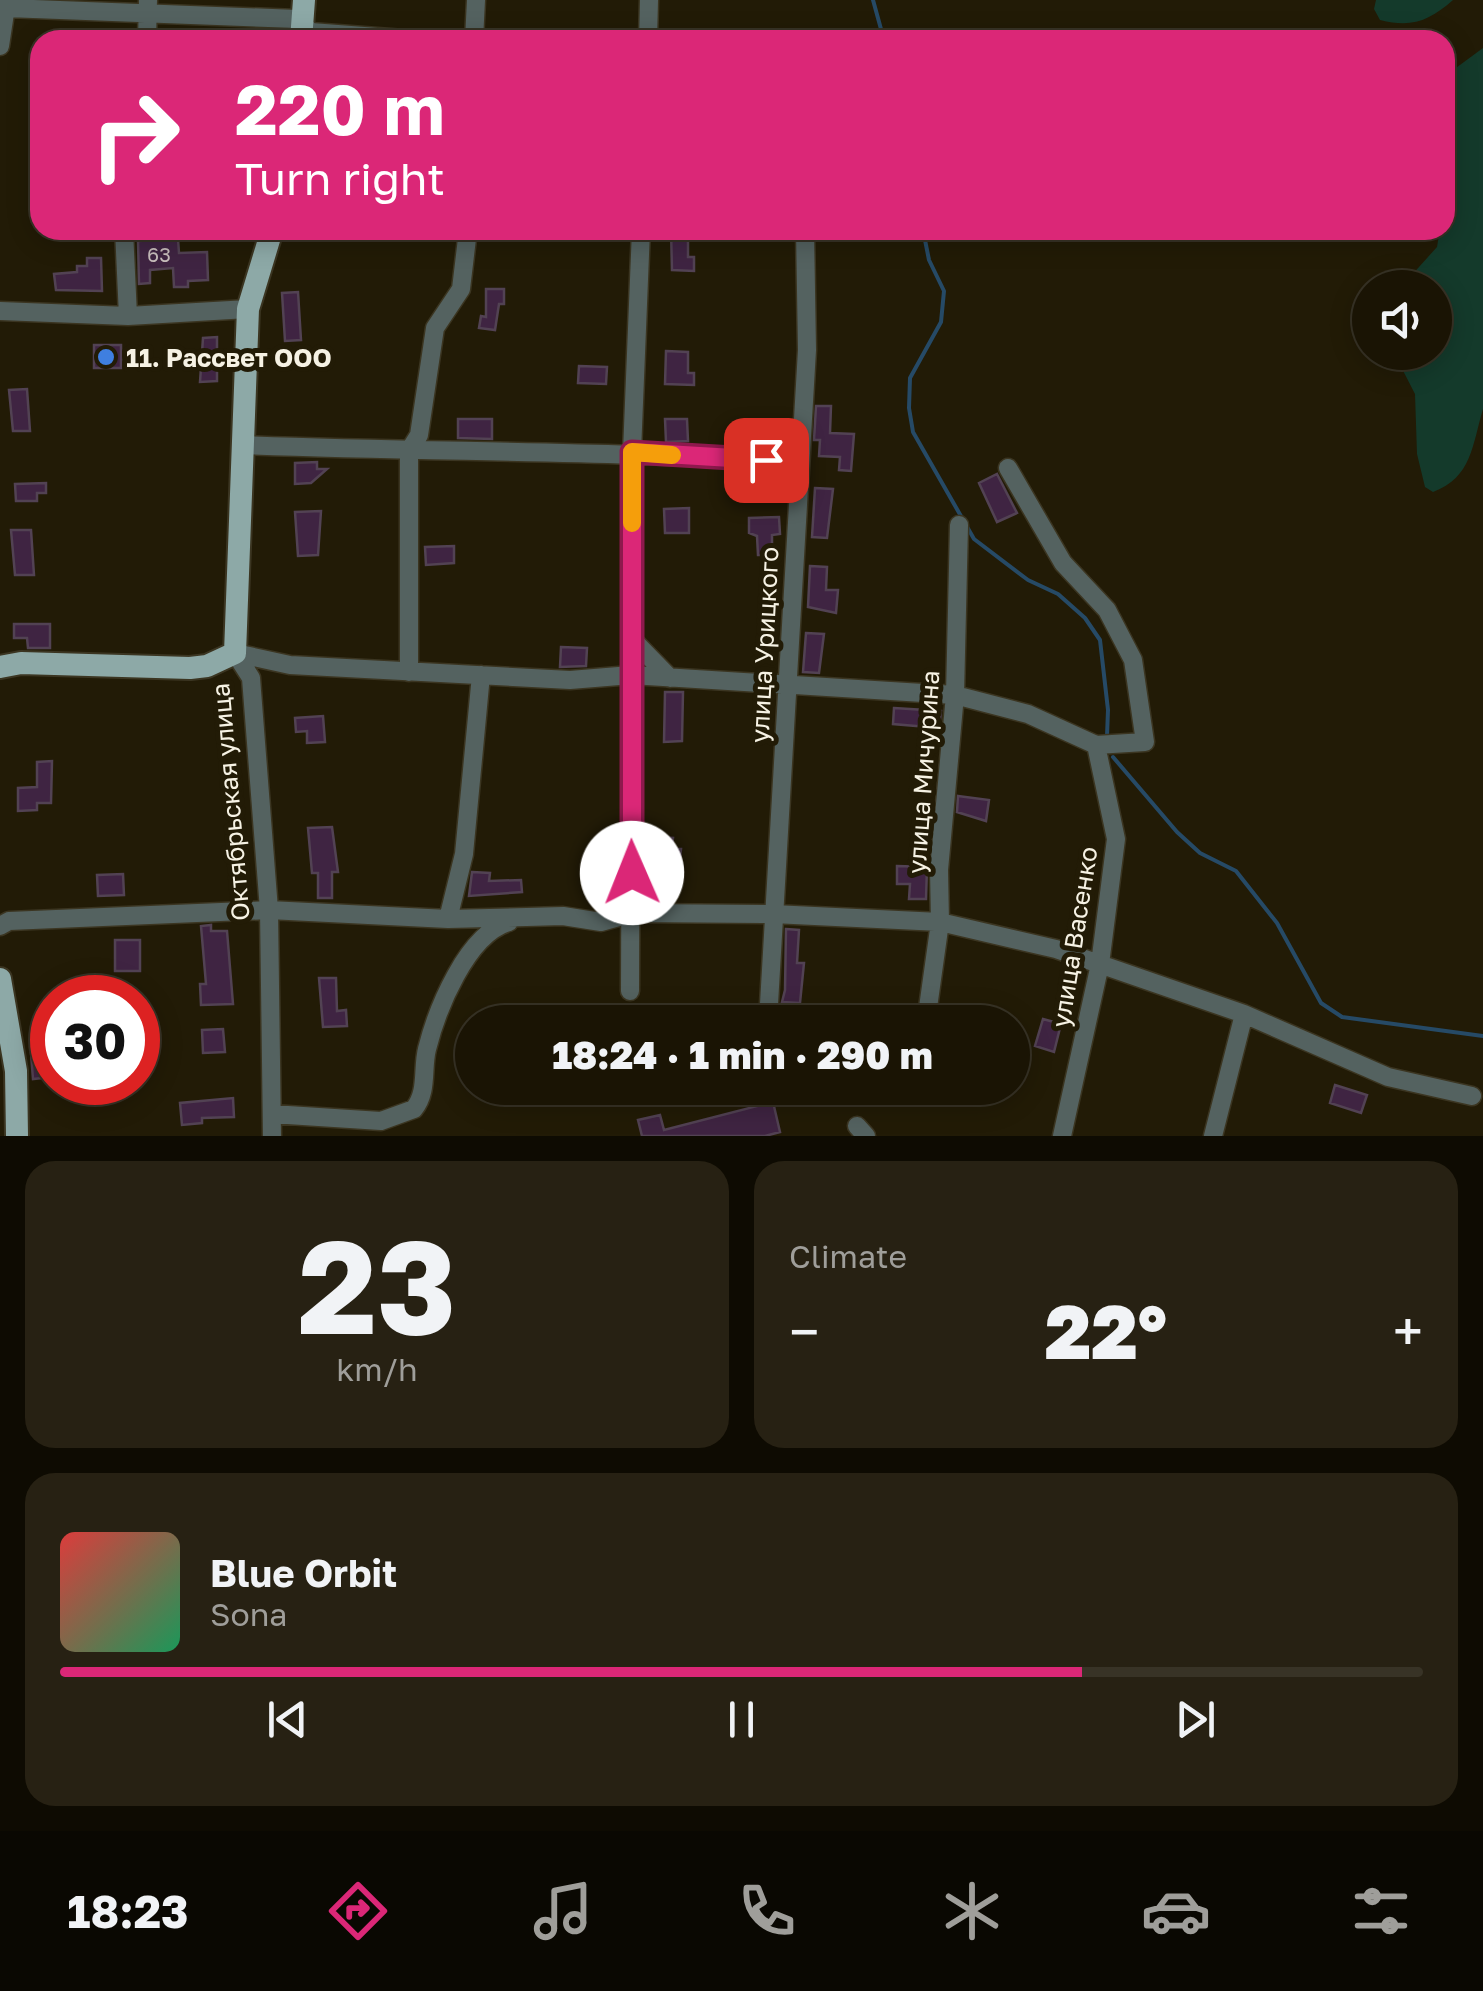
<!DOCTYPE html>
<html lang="en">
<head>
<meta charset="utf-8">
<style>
  :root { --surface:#1a1404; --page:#272113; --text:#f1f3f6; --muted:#9f9e9a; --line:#383326; --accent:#db2777 }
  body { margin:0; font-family:"Golos Text",sans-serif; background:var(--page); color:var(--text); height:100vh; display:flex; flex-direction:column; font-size:38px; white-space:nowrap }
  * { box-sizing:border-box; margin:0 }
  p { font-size:32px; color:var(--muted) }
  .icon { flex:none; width:55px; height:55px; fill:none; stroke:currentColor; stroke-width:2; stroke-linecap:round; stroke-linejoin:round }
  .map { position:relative; height:1136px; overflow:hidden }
  .panel { display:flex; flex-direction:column; gap:25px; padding:25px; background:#0e0b02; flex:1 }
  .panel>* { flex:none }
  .banner { position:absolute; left:30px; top:30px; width:1425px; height:210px; border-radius:30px; box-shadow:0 5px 25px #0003,0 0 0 2px var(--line); background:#db2777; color:#fff; overflow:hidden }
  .fabs { position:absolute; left:1352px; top:270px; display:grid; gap:20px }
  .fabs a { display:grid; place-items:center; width:100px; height:100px; border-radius:50%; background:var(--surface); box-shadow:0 5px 25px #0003,0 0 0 2px var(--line); font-size:50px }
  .speed { position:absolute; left:30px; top:975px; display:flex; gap:20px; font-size:50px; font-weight:700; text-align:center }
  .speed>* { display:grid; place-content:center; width:130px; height:130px; border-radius:50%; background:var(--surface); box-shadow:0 5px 25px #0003,0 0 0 2px var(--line); line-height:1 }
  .speed .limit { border:15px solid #d22; background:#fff; color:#111 }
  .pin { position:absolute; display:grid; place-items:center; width:85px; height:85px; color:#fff; margin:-42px; border-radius:20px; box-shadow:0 5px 15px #0006 }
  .me { position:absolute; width:110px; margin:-55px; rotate:359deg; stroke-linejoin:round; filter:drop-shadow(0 0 8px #0008) }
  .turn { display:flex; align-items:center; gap:35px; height:210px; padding:0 40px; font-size:45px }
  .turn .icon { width:130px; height:130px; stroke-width:2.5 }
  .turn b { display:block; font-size:70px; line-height:85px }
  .big { font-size:75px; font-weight:800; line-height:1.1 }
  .panel .tile { flex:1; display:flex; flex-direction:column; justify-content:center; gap:15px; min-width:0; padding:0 35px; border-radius:30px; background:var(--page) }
  .panel .dial { align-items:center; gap:0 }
  .dial b { font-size:130px; line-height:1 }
  .song { display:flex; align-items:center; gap:30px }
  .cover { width:120px; height:120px; border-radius:15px; background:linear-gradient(135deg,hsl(0 70% 55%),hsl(150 70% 35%)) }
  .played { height:10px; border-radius:5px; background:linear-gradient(90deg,var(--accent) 75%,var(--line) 75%) }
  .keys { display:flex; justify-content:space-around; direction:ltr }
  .heat { display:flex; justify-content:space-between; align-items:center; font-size:55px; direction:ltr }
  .panel .tiles { flex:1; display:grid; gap:25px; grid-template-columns:1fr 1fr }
  .tile:last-child { grid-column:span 2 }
  .trip { position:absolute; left:455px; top:1005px; width:575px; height:100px; border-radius:50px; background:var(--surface); box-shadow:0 5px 25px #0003,0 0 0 2px var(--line); font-weight:800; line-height:100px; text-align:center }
  .menu { display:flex; height:160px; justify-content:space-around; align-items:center; background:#0a0802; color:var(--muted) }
  .menu .icon { width:70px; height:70px }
  .menu .current { color:var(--accent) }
  .menu b { font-size:45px; color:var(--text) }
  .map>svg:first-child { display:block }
  .green { fill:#143a2b }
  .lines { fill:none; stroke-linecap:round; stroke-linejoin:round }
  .stream { stroke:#264a66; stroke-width:4 }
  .building { fill:#3f2442; stroke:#524253; stroke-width:2.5 }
  .minor-casing { stroke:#3b3521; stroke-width:21 }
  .major-casing { stroke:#3b3521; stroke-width:26 }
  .minor { stroke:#546260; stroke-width:18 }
  .major { stroke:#8da9a7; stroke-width:22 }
  .route-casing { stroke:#8e194d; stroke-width:25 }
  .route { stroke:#db2777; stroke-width:18 }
  .slow { stroke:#f59e0b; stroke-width:18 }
  .shop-dot { fill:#3f7fe0; stroke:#221b06; stroke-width:4 }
  .labels { text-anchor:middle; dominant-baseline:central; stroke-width:10; stroke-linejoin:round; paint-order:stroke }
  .number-label { font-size:20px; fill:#c8bebc }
  .poi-label { font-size:25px; font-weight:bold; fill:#f6f2e4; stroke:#221b06; text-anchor:start }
  .street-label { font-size:25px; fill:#f6f2e4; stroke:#221b06 }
</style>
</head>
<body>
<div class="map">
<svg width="1483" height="1136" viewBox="0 0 1483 1136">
  <rect width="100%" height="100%" fill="#221b06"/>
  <path class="green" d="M1376,0H1453C1429,21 1412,28 1380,20L1374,9Z
    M1483,48V409C1472,446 1472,477 1433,492L1425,487L1417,454L1415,394L1394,353L1435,352V288L1401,287L1437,247L1439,235L1434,230H1445V76Z"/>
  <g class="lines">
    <path class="stream" d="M873,0L884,40
      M923,230L929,260L944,291L941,322L910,378L909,408L913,432L974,539L1028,580L1058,594L1085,618L1100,640L1108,710L1107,736
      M1113,757L1177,832L1200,853L1236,871L1277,923L1321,1003L1342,1017L1483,1036"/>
  </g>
  <path class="building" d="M671,230H688V257H694V271L672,270Z
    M178,239L179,253L207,252L208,280L188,281V287H174L173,268L150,270V283L139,284L138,241Z
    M87,258H101L102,291L56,290L54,274L77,272V266H87Z
    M486,289H504V304H499L495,330L479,328L481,316L486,317Z
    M298,292L301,340L285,341L282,293Z
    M217,337V381L200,382L203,338Z
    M94,345H121V368H94Z
    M666,351L688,352V373H694V385L665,384Z
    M579,366L607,367L606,384L578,383Z
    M27,389L30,431H13L9,390Z
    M816,406H831L830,433L854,434L851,471L839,470L840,457L819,456L820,440H814Z
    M458,419H492V439L458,438Z
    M665,419H687L688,441L666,442Z
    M317,462V469H327L311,483L295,484V463Z
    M997,474L1017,513L997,522L979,483Z
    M46,483V493H37V501H16L15,484Z
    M815,488L833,489L827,538L812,537Z
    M689,508V533H665L664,509Z
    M321,511L318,555L298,556L295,512Z
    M779,517L780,534L772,535V555H758L757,536L749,533V518Z
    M11,530H31L34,575H15Z
    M454,546V563L426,565L425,547Z
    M810,566L827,567L826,590H838L836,613L808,607Z
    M14,624H50V648H28L27,638H14Z
    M806,633L824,634L819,673L803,672Z
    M561,647L587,648L586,666L560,667Z
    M665,692H683L682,741L664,742Z
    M894,708L941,711L939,728L893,724Z
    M323,716L325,742L307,743V731L296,732L295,718Z
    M52,761L51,803H37V810L18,811V788L37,787V762Z
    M958,796L989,800L986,821L957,812Z
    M332,827L338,872H332V898H318V873H312L308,828Z
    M658,837L673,838L672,849H681L676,897L656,896Z
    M897,866L927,867L926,899H909L910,884H897Z
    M472,872L490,873L489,881L521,880L522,892L469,896Z
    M123,874L124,895L98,896L97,875Z
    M211,925V931H227L233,1004L201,1005L200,984H206L201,926Z
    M786,929L799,930L797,963H804L800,1003L782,1002L785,990Z
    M115,940H140V971H115Z
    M319,978H336L337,1011L346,1010L347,1026L323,1027Z
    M1043,1019L1061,1024L1054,1052L1035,1046Z
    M223,1029L225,1052L203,1053L202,1030Z
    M51,1051L52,1077L33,1079L31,1053Z
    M1335,1085L1367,1095L1361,1113L1330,1103Z
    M233,1098L234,1117L202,1118V1123L182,1125L180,1103Z
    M773,1102L780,1132L765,1136H642L638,1120L660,1115L664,1130Z"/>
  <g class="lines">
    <defs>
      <path id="minor" d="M7,8L297,19L311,32L417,40
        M147,40L148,0
        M474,40L476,0
        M648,40L649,0
        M0,46L7,0
        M124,230L128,316
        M0,311L128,316L248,309
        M241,445C428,452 614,451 800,462
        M631,638L670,678
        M235,653L290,665L570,680L631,675L955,695L1028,714L1096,745L1145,742L1133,660L1107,610L1063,563L1008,468
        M235,653L251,678L269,910L272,1136
        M409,672V451L419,435L435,328L461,289L468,230
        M448,919L464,854L481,675
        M0,926L9,921L269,910L448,919L563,916L601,922L633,913L773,914L940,922L1056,949L1244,1014L1388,1077L1472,1096
        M630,991L632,452L641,230
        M769,1004L807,350L805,230
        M926,1022L940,922L939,870L955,695L959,525
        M272,1114L381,1121L414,1109C428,1092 422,1069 427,1049C437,1009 467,934 509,922
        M857,1126L866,1136
        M1062,1136L1100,964L1116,839L1096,745
        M1213,1136L1244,1014"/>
      <path id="major" d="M301,40L304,0
        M0,667L21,663L190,668L207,666L235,653L248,309L272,230
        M0,979L16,1071L17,1136"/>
    </defs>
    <use href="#minor" class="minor-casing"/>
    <use href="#major" class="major-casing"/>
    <use href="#minor" class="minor"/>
    <use href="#major" class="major"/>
  </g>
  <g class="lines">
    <defs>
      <path id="route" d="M632,873V452L766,460"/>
    </defs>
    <use href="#route" class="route-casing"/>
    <use href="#route" class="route"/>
    <path class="slow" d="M632,523V452L672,455"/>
  </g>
  <circle class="shop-dot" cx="106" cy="357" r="10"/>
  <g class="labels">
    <g class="number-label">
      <text x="159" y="254">63</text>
    </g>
    <g class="poi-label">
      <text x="126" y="357">11. Рассвет ООО</text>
    </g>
    <g class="street-label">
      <text transform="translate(764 645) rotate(-87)">улица Урицкого</text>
      <text transform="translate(923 772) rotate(-86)">улица Мичурина</text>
      <text transform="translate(230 802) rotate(-95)">Октябрьская улица</text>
      <text transform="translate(1074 937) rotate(-81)">улица Васенко</text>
    </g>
  </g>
</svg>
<div class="fabs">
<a><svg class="icon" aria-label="sound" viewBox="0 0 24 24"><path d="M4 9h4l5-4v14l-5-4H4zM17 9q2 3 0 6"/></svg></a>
</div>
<div class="speed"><div class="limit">30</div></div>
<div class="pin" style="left:766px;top:460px;background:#d93025"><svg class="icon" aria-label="arrive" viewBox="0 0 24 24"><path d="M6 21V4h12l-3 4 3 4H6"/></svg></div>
<svg class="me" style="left:632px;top:873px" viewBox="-20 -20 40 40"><circle r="19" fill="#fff"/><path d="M0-13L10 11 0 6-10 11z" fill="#db2777"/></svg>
<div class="trip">18:24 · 1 min · 290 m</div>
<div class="banner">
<div class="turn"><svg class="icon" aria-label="right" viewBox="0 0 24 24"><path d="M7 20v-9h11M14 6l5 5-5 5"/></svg><div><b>220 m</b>Turn right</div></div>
</div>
</div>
<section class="panel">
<div class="tiles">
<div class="tile dial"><b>23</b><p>km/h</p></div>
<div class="tile"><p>Climate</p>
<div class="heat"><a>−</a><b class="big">22°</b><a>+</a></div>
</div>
<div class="tile">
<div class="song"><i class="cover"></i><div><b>Blue Orbit</b><p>Sona</p></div></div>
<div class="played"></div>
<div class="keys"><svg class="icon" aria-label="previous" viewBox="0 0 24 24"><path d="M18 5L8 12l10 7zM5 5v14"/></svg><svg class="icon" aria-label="pause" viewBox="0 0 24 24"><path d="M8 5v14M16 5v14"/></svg><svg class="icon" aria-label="next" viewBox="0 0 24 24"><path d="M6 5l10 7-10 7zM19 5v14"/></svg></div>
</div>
</div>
</section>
<nav class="menu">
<b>18:23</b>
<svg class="icon current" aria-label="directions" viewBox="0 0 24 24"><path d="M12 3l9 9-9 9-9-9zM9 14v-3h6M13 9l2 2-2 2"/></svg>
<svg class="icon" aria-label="music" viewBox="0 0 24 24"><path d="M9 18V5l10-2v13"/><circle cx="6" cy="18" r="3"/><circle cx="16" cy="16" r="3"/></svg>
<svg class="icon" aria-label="phone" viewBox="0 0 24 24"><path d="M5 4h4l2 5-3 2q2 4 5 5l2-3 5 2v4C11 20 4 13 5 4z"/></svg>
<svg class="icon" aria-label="climate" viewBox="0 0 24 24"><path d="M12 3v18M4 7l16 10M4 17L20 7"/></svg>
<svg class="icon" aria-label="car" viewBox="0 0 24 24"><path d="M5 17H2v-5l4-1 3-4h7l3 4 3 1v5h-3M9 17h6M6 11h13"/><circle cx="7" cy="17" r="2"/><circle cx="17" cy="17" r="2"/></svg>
<svg class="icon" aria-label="filters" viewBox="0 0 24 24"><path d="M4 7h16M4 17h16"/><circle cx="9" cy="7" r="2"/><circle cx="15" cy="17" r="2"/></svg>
</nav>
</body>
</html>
